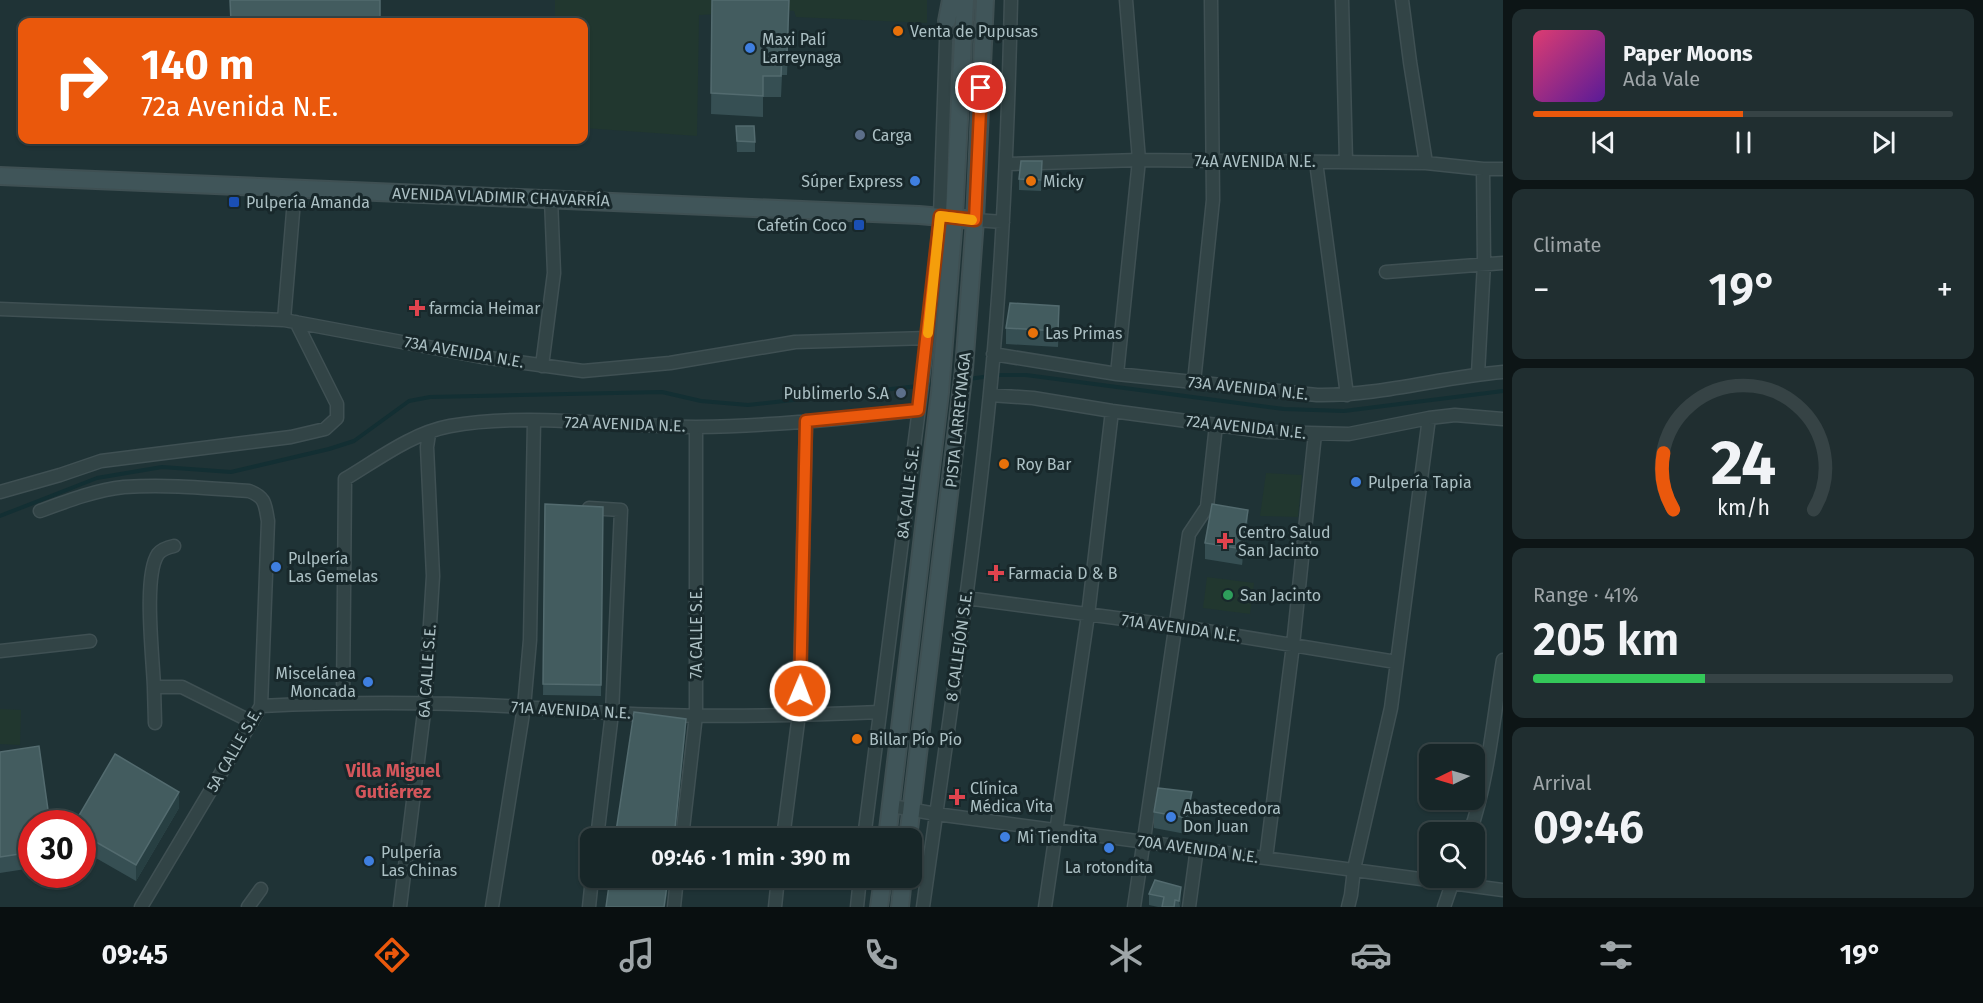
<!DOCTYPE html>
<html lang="en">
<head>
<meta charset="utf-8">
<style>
  :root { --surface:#172628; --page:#202e30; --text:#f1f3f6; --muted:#9ea5a8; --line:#364345; --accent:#ea580c }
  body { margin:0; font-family:"Fira Sans",sans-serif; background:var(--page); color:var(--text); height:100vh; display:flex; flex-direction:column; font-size:22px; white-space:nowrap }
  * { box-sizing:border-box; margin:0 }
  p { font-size:20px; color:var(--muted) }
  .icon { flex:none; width:33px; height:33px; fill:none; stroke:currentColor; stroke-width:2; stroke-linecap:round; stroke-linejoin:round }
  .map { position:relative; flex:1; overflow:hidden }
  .sheet { display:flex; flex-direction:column; gap:9px; padding:9px; background:#0d1516; width:480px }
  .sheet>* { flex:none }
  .hud { position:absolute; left:18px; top:18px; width:570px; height:126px; border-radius:12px; box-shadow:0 2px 4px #0004,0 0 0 2px var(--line); background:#ea580c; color:#fff; overflow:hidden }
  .needle { width:39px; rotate:265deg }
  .buttons { position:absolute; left:1419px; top:744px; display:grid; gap:12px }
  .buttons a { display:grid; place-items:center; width:66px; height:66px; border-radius:12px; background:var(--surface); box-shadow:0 2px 4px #0004,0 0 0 2px var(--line); font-size:30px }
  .speed { position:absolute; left:18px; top:810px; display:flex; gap:12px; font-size:30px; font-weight:700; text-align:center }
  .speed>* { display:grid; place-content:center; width:78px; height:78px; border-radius:50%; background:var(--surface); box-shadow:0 2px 4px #0004,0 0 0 2px var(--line); line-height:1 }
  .speed .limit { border:9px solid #d22; background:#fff; color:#111 }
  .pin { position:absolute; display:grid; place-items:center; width:51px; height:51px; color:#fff; margin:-26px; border:3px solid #fff; border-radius:50%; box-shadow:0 2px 6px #0007 }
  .me { position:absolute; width:66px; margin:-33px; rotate:1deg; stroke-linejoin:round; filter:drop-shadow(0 0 4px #0008) }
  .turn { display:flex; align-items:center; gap:21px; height:126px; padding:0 24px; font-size:27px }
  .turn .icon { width:78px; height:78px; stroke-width:2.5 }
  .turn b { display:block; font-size:42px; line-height:51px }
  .big { font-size:45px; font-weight:600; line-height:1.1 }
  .sheet .widget { flex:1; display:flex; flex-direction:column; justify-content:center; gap:9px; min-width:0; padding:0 21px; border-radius:12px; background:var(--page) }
  .sheet .dial { align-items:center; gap:0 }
  .dial svg { height:156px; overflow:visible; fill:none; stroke:var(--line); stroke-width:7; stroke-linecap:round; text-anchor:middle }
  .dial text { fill:var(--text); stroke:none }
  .song { display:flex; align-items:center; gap:18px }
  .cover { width:72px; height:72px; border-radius:9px; background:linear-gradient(135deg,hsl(340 70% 55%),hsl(270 70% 35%)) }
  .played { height:6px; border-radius:3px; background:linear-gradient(90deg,var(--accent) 50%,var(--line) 50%) }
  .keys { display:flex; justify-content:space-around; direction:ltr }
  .heat { display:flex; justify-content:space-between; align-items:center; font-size:33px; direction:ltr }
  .charge { height:9px; border-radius:4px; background:linear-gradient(90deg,#34c759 41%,var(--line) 0) }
  .trip { position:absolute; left:580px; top:828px; width:342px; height:60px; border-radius:12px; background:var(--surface); box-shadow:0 2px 4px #0004,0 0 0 2px var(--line); font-weight:600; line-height:60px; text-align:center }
  .tab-bar { display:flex; height:96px; justify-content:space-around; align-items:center; background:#090f10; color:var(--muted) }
  .tab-bar .icon { width:42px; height:42px }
  .tab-bar .active { color:var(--accent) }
  .tab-bar b { font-size:27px; color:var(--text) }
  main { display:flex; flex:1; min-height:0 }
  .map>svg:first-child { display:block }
  .green { fill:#21372f }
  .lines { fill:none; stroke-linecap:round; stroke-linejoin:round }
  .stream { stroke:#132f33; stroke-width:4 }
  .street-casing { stroke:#3f5053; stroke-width:15 }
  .secondary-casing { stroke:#3f5053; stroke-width:20 }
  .street { stroke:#324446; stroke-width:12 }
  .secondary { stroke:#405559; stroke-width:16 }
  .wall { fill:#364f53 }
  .shaded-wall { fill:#273f42 }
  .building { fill:#435c5f; stroke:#536b6f; stroke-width:1.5 }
  .route-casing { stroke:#983908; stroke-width:15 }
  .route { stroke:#ea580c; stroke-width:10 }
  .slow { stroke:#f59e0b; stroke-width:10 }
  .food-dot { fill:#e8710a; stroke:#18282b; stroke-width:2 }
  .shop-dot { fill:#3f7fe0; stroke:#18282b; stroke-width:2 }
  .service-dot { fill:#5c6f8a; stroke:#18282b; stroke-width:2 }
  .transit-dot { fill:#1a4fb4; stroke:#18282b; stroke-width:2 }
  .health-dot { fill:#e0444e; stroke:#18282b; stroke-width:2 }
  .leisure-dot { fill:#2e9e5b; stroke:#18282b; stroke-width:2 }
  .labels { text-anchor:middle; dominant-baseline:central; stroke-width:6; stroke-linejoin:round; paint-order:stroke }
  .poi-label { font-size:16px; fill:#acc0c4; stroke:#18282b; text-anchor:start }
  .street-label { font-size:16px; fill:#acc0c4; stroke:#18282b }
  .neighbourhood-label { font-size:18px; font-weight:bold; fill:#d4565b; stroke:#18282b }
</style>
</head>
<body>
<main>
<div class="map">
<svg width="1503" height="907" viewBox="0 0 1503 907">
  <rect width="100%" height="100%" fill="#1f3336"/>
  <path class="green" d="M555,0H927V23L796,17L794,11L786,10L699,15L697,136L584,128V22H555Z
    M1266,473L1302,475L1298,517L1260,516Z
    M1207,577L1254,583L1250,614L1203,608Z
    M0,709L21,710L20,745L0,744Z"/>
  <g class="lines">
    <path class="stream" d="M968,379L999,375H1026L1284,409L1344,411L1503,391
      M0,516L97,478L162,467L231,472L329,449L354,441L409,401L430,397L662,392L701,401L748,405L936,384"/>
    <defs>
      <path id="street" d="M1342,0L1346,162
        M1402,0L1410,62L1426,163
        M1316,162L1347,395
        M1007,164L1139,160L1426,163L1483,169H1503
        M975,220L1003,222
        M1386,272L1503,263
        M0,309L284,320L482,357L583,371L670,363L795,342L928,338
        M284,320L295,188
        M993,354L1117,374L1317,395C1380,396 1441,377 1503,372
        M542,366L554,273L551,199
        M1117,374L1139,160L1126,0
        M1478,374L1484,263L1483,169
        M1194,382L1213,200L1211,0
        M990,395L1033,398L1112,411L1269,432L1349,434L1429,418L1455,415L1503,419
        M0,492L60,475L101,461L291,437L325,429L337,418V404L296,322
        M589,508L621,510L612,713L597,838
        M40,511C67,501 96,490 124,487C166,484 207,488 249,491C266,497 265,505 268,521L261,706L141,907
        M174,546C169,547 162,549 158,554C143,576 153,658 154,687H182L252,722
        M966,598L1176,626L1396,662
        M0,651L90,641
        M154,687L155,723
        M343,702L345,479C377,460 412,433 450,426C527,412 617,427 696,427C770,426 845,419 918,410
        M261,706C349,702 437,702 525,707C554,709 583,712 612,713C701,718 791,716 880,712
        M892,806L936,814L1503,890
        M1470,832C1488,782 1494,714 1503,660
        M682,838L696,715V427
        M783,838L799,714L806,421
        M864,838L928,338L940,216L947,13
        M1266,858L1293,645L1315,434
        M248,907L261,889
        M400,907L425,704L433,576L427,447L429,434
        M492,907L524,707L530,640L534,421
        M589,907L592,878
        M674,907L677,878
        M775,907L778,878
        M857,907L860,878
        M923,907C947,736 973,565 990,393C1003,263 1008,131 1011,0
        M1045,907L1088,615L1112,411
        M1134,907L1189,534L1207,507L1216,425
        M1189,907L1197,848
        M1348,907L1351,895L1354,869L1391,708L1429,418
        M1444,907L1454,878"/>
      <path id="secondary" d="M947,21L951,0
        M0,176L919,215L975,220
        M887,838L940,392L954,218L965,0
        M908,838L964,369L975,220L985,0
        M879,907L883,878
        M900,907L903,878"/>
    </defs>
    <use href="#street" class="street-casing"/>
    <use href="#secondary" class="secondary-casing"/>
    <use href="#street" class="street"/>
    <use href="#secondary" class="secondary"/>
  </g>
  <path class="wall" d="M712,0L789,19L787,75H782L781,97H763V117L711,114Z
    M736,126L755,142V152H737Z
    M1042,172L1041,191L1019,190V179Z
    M1059,322L1058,347L1006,344V328Z
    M545,504L603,507L601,696L543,695Z
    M1248,525L1242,565L1205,559V543Z
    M0,752L32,824V868L0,873Z
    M179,808L136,881L82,850V824Z
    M1192,808L1186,834L1154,828V812Z
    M1149,894L1181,898L1180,907H1158L1149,905Z"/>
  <path class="shaded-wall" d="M789,0V19L787,75V54Z
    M1248,510V525L1242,565V549Z
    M686,719V730L675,838H674Z
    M179,792V808L136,881V865Z
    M1192,792V808L1186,834V818Z
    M668,878H670L665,907H664Z
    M1181,887V898L1179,907V901Z"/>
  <path class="building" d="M230,0H380V22H231Z
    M712,0H789L787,54H782L781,76H763V96L711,93Z
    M736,126H754L755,142L737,141Z
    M1021,161H1042L1041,180L1019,179Z
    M1010,303L1059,306L1058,331L1006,328Z
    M545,504L603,507L601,685L543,684Z
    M1212,504L1248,510L1242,549L1205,543Z
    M634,712L686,719L674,838H615Z
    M39,746L50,824H32V852L0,857V752Z
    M115,754L179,792L136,865L82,834V824H74Z
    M1158,788L1192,792L1186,818L1154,812Z
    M610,878H668L664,907H606Z
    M1155,880L1181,887L1179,901L1175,900L1174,907H1162L1164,897L1149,894Z"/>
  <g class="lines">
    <defs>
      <path id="route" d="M800,691L806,421L918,410L940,216L975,220L981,88"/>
    </defs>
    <use href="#route" class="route-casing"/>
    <use href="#route" class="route"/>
    <path class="slow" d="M928,333L940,216L972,220"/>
  </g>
  <g class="food-dot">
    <circle cx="898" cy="31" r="6"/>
    <circle cx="1031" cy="181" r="6"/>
    <circle cx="1033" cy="333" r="6"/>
    <circle cx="1004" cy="464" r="6"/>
    <circle cx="857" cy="739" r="6"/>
  </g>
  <g class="shop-dot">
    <circle cx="750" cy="48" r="6"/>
    <circle cx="915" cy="181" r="6"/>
    <circle cx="1356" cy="482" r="6"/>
    <circle cx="276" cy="567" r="6"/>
    <circle cx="368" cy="682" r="6"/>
    <circle cx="1171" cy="817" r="6"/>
    <circle cx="1005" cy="837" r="6"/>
    <circle cx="1109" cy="848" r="6"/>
    <circle cx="369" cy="861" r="6"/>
  </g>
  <g class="service-dot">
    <circle cx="860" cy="135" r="6"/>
    <circle cx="901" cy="393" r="6"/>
  </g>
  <g class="transit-dot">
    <rect x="228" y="196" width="12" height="12" rx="3"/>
    <rect x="853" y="219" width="12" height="12" rx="3"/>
  </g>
  <g class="health-dot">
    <path d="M414 299h6v6h6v6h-6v6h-6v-6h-6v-6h6z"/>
    <path d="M1222 532h6v6h6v6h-6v6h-6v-6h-6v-6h6z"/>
    <path d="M993 564h6v6h6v6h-6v6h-6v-6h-6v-6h6z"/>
    <path d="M954 788h6v6h6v6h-6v6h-6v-6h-6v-6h6z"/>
  </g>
  <circle class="leisure-dot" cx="1228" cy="595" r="6"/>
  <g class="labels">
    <g class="poi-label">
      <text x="910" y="31">Venta de Pupusas</text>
      <text x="762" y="39">Maxi Palí<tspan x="762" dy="18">Larreynaga</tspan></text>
      <text x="872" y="135">Carga</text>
      <text x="903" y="181" text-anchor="end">Súper Express</text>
      <text x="1043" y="181">Micky</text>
      <text x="246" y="202">Pulpería Amanda</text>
      <text x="847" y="225" text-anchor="end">Cafetín Coco</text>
      <text x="429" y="308">farmcia Heimar</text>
      <text x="1045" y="333">Las Primas</text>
      <text x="889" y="393" text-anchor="end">Publimerlo S.A</text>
      <text x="1016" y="464">Roy Bar</text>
      <text x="1368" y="482">Pulpería Tapia</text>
      <text x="1238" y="532">Centro Salud<tspan x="1238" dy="18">San Jacinto</tspan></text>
      <text x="288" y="558">Pulpería<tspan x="288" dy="18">Las Gemelas</tspan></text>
      <text x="1008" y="573">Farmacia D &amp; B</text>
      <text x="1240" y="595">San Jacinto</text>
      <text x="356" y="673" text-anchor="end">Miscelánea<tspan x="356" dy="18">Moncada</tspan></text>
      <text x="869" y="739">Billar Pío Pío</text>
      <text x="970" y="788">Clínica<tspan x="970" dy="18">Médica Vita</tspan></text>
      <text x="1183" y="808">Abastecedora<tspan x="1183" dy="18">Don Juan</tspan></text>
      <text x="1017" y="837">Mi Tiendita</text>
      <text x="381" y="852">Pulpería<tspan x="381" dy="18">Las Chinas</tspan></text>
      <text x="1109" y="867" text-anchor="middle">La rotondita</text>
    </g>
    <g class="street-label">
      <text x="1255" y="161">74A AVENIDA N.E.</text>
      <text transform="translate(501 197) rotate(2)">AVENIDA VLADIMIR CHAVARRÍA</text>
      <text transform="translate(464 352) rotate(10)">73A AVENIDA N.E.</text>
      <text transform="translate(1248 388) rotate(6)">73A AVENIDA N.E.</text>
      <text transform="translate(958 420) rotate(-84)">PISTA LARREYNAGA</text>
      <text transform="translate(625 424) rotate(2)">72A AVENIDA N.E.</text>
      <text transform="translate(1246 427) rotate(6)">72A AVENIDA N.E.</text>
      <text transform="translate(908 492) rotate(-83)">8A CALLE S.E.</text>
      <text transform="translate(1181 628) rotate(8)">71A AVENIDA N.E.</text>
      <text transform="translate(696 633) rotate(-90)">7A CALLE S.E.</text>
      <text transform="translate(959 646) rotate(-82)">8 CALLEJÓN S.E.</text>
      <text transform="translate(427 671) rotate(-86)">6A CALLE S.E.</text>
      <text transform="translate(571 710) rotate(3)">71A AVENIDA N.E.</text>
      <text transform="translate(234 750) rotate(-60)">5A CALLE S.E.</text>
      <text transform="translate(1198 849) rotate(8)">70A AVENIDA N.E.</text>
    </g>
    <g class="neighbourhood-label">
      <text x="393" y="771">Villa Miguel<tspan x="393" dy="21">Gutiérrez</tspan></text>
    </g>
  </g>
</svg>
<div class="buttons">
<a><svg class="needle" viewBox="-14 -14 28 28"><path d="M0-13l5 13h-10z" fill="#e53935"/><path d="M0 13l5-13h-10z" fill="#9ea5a8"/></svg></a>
<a><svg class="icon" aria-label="search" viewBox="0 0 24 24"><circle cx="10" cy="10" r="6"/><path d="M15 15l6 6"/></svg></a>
</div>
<div class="speed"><div class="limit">30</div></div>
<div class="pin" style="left:981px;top:88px;background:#d93025"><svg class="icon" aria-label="arrive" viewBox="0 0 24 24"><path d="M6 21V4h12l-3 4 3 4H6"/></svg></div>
<svg class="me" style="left:800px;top:691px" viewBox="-20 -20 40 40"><circle r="17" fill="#ea580c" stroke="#fff" stroke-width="3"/><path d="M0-11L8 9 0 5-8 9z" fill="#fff"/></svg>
<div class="trip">09:46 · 1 min · 390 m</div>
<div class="hud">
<div class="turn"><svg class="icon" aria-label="right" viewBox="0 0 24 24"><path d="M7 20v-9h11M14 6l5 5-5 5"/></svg><div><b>140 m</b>72a Avenida N.E.</div></div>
</div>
</div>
<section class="sheet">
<div class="widget">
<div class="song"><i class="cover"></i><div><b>Paper Moons</b><p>Ada Vale</p></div></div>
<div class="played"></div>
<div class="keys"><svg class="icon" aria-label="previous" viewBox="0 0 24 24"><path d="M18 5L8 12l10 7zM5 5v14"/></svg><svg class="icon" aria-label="pause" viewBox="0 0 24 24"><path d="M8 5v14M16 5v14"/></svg><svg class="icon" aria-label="next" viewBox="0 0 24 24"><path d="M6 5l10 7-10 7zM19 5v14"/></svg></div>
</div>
<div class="widget"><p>Climate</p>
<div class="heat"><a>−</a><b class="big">19°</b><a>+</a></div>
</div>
<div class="widget dial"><svg viewBox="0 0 100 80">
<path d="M14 69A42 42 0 1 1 86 69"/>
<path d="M14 69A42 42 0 0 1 9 40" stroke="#ea580c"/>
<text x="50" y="56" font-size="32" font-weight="700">24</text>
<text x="50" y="72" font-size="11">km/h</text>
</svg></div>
<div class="widget"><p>Range · 41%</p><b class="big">205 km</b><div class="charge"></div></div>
<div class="widget"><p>Arrival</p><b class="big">09:46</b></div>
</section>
</main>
<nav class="tab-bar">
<b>09:45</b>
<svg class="icon active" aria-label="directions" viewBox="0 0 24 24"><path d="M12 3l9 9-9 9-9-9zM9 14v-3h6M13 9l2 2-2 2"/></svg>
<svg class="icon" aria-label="music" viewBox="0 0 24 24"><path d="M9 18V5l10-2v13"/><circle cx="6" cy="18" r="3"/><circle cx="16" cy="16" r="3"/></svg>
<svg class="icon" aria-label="phone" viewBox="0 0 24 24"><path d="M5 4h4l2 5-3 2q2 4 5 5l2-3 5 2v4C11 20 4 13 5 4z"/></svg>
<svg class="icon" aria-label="climate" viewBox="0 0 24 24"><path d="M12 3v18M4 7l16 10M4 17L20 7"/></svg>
<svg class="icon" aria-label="car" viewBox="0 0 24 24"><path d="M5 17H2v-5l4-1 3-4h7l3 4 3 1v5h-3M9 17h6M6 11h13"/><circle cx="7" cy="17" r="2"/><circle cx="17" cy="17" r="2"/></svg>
<svg class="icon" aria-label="filters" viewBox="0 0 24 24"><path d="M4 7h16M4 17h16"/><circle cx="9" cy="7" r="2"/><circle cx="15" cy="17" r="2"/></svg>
<b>19°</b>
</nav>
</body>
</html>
